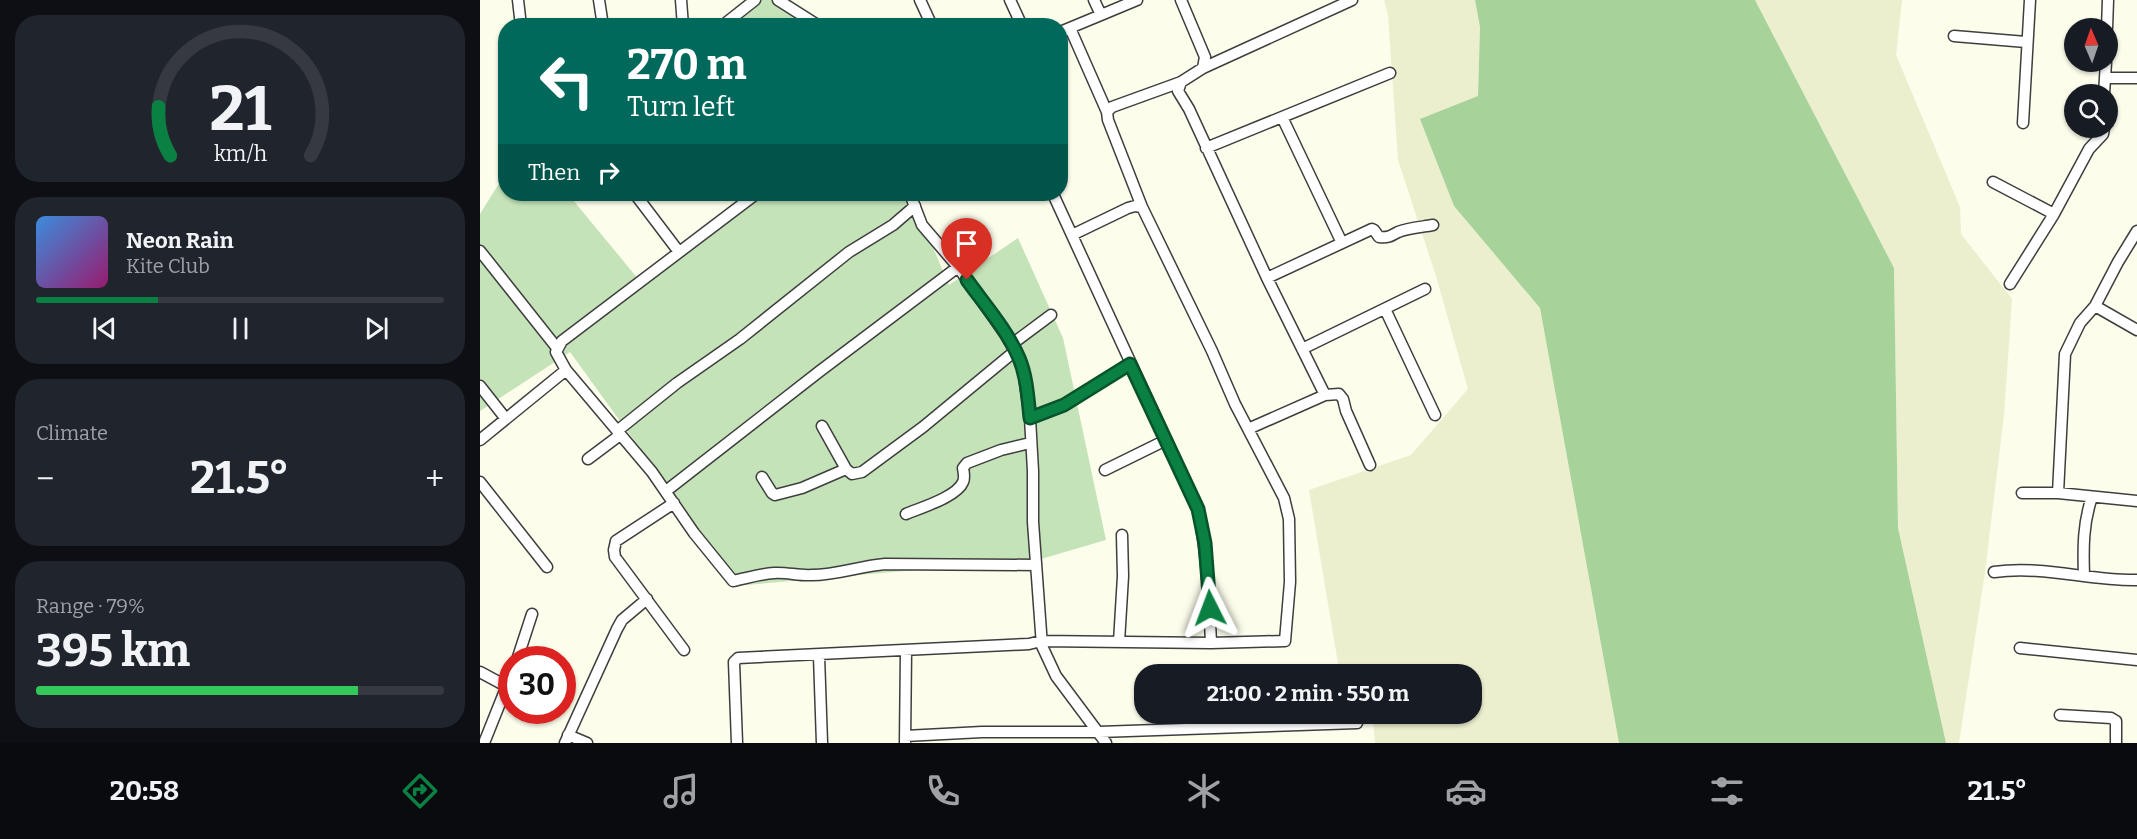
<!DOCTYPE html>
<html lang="en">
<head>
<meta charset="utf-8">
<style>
  :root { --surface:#171b24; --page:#20242c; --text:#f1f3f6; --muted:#9ea1a6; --line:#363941; --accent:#0b8043 }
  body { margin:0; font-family:Bitter,serif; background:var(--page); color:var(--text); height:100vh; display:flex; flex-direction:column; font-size:22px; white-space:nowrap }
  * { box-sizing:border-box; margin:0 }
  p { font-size:20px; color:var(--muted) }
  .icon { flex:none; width:33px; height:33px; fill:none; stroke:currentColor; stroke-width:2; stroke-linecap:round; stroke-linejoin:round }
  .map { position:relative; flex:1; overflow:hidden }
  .sheet { display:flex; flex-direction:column; gap:15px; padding:15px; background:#0d0f14; width:480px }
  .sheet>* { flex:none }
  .banner { position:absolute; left:18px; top:18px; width:570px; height:183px; border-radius:24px; box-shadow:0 2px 4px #0004; background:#00695c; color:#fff; overflow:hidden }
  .needle { width:39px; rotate:358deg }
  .tools { position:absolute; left:1584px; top:18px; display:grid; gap:12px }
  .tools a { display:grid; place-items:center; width:54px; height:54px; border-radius:50%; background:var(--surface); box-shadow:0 2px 4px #0004; font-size:30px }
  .speed { position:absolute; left:18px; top:646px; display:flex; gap:12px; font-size:30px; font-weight:700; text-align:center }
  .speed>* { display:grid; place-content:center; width:78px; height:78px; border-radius:50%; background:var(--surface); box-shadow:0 2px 4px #0004; line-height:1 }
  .speed .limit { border:9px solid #d22; background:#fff; color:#111 }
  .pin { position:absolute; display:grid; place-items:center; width:51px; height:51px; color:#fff; margin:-62px -26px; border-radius:50% 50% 50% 0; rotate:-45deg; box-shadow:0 0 6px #0007 }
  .pin .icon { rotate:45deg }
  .me { position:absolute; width:66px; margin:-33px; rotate:357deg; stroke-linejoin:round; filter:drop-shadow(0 0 4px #0008) }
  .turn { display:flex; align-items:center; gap:21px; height:126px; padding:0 30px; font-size:27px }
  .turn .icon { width:78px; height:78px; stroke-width:2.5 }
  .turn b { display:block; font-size:42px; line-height:51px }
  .then { display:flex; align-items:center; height:57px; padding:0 30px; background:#0003; gap:12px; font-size:22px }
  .big { font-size:45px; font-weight:700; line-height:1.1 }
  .sheet .card { flex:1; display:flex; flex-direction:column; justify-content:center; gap:9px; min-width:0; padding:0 21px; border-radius:24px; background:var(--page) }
  .sheet .dial { align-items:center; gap:0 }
  .dial svg { height:156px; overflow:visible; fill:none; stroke:var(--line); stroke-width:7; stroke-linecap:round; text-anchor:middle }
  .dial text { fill:var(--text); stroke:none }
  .song { display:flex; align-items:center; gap:18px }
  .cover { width:72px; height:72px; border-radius:9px; background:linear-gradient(135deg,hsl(210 70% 55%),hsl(320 70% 35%)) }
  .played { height:6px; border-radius:3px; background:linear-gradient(90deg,var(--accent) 30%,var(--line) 30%) }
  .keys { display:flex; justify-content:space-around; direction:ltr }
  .heat { display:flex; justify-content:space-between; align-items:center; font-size:33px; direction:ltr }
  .charge { height:9px; border-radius:4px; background:linear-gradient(90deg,#34c759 79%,var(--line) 0) }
  .trip { position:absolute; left:654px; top:664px; width:348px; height:60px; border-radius:24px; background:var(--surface); box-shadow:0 2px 4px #0004; font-weight:700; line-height:60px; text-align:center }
  .menu { display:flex; height:96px; justify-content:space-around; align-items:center; background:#090b0e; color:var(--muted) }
  .menu .icon { width:42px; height:42px }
  .menu .on { color:var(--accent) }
  .menu b { font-size:27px; color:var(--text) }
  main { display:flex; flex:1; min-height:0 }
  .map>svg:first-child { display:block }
  .farmland { fill:#ebefce }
  .green { fill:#c5e3b9 }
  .forest { fill:#a7d29a }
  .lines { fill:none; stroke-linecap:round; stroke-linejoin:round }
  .minor-casing { stroke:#3e3e3e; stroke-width:13 }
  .minor { stroke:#fff; stroke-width:10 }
  .route-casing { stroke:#07532c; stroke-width:15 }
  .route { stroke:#0b8043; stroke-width:10 }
</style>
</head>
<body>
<main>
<section class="sheet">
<div class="card dial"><svg viewBox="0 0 100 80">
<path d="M14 69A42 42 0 1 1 86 69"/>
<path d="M14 69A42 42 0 0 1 8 44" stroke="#0b8043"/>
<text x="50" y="56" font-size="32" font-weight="700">21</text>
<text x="50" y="72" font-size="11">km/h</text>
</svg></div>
<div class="card">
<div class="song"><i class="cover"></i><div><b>Neon Rain</b><p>Kite Club</p></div></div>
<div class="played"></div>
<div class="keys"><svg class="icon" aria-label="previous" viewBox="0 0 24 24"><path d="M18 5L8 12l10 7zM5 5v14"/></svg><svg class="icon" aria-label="pause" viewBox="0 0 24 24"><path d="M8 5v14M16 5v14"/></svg><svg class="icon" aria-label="next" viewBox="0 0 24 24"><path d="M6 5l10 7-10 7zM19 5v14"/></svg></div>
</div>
<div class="card"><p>Climate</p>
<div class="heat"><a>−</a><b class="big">21.5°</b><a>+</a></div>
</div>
<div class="card"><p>Range · 79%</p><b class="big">395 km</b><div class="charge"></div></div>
</section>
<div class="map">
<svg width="1657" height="743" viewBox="0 0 1657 743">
  <rect width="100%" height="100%" fill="#fcfdeb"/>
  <path class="farmland" d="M904,0H995L1000,27L998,97L941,119L974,206L1060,308L1139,743H895L893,719L887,714H992V675H860L829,490L931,455L988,389L956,276L918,160L908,15Z
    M1275,0H1422L1416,55L1480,207L1481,234L1532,299L1524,415L1505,572L1479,743H1466L1418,528L1414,268Z"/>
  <path class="green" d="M275,0H296L332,26H247Z
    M25,174L26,194H88L164,286L280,194H430L469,285L538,238L583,338L626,540L561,559L266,585L232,548L90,352L0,411V214Z"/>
  <path class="forest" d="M995,0H1275L1414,268L1418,528L1466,743H1139L1060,308L974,206L940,119L998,96L1000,27Z"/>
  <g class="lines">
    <defs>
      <path id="minor" d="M38,0L41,26
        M119,0L123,26
        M201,0L203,26
        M298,0L339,26
        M440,0L452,26
        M530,0L542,26
        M701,0L725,57L723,68L701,82L698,91L709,109L787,278L845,395L768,429
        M621,15L657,0
        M242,26L275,0
        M590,28L627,112
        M1627,28L1628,0
        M580,32L621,15L614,0
        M1474,36L1546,42
        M723,68L872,0
        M1625,78H1657
        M1624,94L1626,62
        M802,117L862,243
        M1543,123L1550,0
        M726,148L910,73
        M1513,182L1574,214
        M155,194L199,252
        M276,194L82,341L76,352L86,370L172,472L214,533L253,581C267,578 280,574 294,573C307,572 319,576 332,575C357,575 380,566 405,564L556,565
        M430,194L442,225L478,267L525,334L539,358L543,369L550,418L553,471V522L562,646L576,676L626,743
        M662,207L628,120L627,112L632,107L701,82
        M592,235L648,208L655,206L662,207L732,351L755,404L804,498L809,519L810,582L805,641L731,643
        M0,251L77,348
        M787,278L892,229L894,230L899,237C908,238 911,236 918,232C928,228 942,227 953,225
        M1530,284L1574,214L1609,149L1623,134L1624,128
        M1615,306L1657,330
        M905,309L955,415
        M532,344L571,315
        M822,349L945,289
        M0,386L26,419
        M845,395L859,394L863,399L866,411L890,465
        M550,418L584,405L650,364
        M342,426L366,469L372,474L382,472L443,427L535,351
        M137,431L197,383L260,339L369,252L413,225L435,206
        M0,440L86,370
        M108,459L140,435
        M625,470L686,440
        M282,477L292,493L295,495L322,488L366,469
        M0,482L67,567
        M186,491L340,371L478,267
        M1542,493H1578L1657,501
        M1578,493L1585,354L1600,323L1615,306L1638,262L1657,231
        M194,503L136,541L134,550L135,557L204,650
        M426,514C440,508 477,497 483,482C485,478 484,473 483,468L487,463L521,450L550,443
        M1514,572C1563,565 1609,581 1657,580
        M1604,576C1603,548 1603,523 1612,497
        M639,642L643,576L642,535
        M1540,648L1657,660
        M339,656L342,743
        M37,660L52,614
        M0,672L26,686
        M1580,715L1631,718L1636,721V743
        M88,735L107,743
        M425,736L502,732H619L877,723
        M4,743L32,673
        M85,743L137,629L142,620L167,599
        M257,743L254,662L258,658L549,644L561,641L731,643C729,598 727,554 718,509L573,194
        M425,743L426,651"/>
    </defs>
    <use href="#minor" class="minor-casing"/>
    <use href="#minor" class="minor"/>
  </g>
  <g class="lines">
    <defs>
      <path id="route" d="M487,280C505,305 527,330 539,358C547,377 548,399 550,418L584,405L650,364L718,509L725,543L730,608"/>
    </defs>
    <use href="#route" class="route-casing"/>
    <use href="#route" class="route"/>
  </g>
</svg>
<div class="tools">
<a><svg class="needle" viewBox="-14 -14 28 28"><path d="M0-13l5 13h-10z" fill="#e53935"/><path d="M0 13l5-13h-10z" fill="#9ea1a6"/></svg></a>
<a><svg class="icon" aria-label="search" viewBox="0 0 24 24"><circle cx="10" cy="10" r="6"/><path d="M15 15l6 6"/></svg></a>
</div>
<div class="speed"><div class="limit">30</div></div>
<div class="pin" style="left:487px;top:280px;background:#d93025"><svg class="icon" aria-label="arrive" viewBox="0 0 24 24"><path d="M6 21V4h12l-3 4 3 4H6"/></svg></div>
<svg class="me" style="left:730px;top:608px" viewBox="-20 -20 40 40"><path d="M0-17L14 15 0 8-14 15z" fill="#0b8043" stroke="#fff" stroke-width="4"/></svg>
<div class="trip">21:00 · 2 min · 550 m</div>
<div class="banner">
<div class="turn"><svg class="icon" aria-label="left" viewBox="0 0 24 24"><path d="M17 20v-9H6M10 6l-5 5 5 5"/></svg><div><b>270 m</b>Turn left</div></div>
<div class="then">Then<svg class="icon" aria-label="right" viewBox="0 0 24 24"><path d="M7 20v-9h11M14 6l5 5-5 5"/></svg></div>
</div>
</div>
</main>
<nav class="menu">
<b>20:58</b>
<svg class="icon on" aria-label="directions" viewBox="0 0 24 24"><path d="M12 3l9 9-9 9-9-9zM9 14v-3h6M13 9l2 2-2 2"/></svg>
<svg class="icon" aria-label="music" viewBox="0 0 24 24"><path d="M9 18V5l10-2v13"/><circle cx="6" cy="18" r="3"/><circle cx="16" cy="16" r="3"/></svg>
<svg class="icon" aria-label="phone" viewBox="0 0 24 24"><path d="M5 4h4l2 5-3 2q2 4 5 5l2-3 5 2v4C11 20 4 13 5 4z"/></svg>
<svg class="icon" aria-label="climate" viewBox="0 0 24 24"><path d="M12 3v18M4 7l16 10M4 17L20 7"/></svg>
<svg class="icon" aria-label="car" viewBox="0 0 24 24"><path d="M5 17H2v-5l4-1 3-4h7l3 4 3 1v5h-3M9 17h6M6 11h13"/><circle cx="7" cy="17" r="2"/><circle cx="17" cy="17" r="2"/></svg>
<svg class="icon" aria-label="filters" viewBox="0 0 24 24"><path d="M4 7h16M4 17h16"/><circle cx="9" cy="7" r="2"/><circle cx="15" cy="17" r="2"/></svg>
<b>21.5°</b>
</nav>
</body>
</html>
